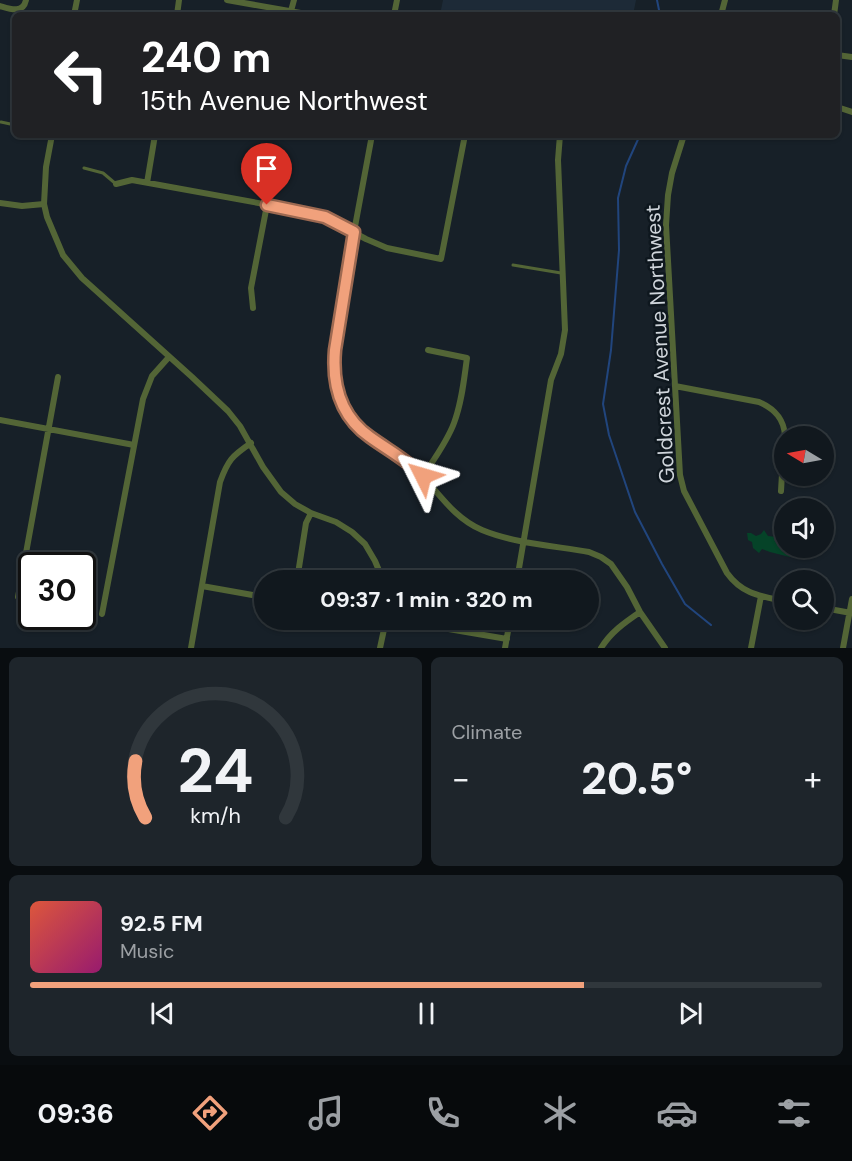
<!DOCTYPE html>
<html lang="en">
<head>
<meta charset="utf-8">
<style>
  :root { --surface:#11181e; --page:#1e252b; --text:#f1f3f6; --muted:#9ca0a4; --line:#30373c; --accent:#f1a17c }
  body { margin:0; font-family:"DM Sans",sans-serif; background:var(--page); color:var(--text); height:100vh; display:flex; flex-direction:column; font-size:22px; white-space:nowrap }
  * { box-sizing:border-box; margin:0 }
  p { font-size:20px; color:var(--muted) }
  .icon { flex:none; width:33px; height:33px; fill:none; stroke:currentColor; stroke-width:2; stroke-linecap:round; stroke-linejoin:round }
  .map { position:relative; height:648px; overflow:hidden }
  .drawer { display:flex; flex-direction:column; gap:9px; padding:9px; background:#090d10; flex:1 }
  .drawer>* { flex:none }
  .guide { position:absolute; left:12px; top:12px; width:828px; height:126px; border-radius:9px; box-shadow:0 2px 4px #0004,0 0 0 2px var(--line); background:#202124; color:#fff; overflow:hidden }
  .needle { width:39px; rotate:280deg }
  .fabs { position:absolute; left:774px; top:426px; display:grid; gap:12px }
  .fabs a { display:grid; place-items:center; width:60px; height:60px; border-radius:50%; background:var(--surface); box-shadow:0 2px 4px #0004,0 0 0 2px var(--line); font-size:30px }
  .speed { position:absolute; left:18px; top:552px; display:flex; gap:12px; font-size:30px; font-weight:700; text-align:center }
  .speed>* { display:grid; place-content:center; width:78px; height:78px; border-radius:50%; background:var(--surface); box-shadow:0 2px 4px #0004,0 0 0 2px var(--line); line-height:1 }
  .speed .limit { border:3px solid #111; border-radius:9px; background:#fff; color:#111 }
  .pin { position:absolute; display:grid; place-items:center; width:51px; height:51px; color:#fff; margin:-62px -26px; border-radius:50% 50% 50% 0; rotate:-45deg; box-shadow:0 0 6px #0007 }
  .pin .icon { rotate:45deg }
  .me { position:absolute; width:66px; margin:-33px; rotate:310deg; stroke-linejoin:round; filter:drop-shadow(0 0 4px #0008) }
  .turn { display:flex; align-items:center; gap:21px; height:126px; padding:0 30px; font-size:27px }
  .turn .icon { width:78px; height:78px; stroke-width:2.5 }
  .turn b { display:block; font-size:42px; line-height:51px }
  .big { font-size:45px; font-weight:700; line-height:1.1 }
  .drawer .widget { flex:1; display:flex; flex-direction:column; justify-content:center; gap:9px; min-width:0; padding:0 21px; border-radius:9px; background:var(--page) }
  .drawer .dial { align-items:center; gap:0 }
  .dial svg { height:156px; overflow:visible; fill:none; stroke:var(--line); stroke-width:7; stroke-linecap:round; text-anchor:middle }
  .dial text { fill:var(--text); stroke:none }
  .song { display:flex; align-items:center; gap:18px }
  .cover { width:72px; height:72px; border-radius:9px; background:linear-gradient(135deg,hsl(10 70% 55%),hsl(320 70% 35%)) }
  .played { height:6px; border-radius:3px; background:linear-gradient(90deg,var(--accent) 70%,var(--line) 70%) }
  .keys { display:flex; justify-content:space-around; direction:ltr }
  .heat { display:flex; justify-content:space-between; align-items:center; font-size:33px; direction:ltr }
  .drawer .tiles { flex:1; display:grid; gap:9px; grid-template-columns:1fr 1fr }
  .widget:last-child { grid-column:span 2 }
  .trip { position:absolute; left:254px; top:570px; width:345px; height:60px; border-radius:30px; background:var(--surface); box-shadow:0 2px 4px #0004,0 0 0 2px var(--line); font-weight:700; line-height:60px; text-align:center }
  .tab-bar { display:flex; height:96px; justify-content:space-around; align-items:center; background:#070a0c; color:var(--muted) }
  .tab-bar .icon { width:42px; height:42px }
  .tab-bar .selected { color:var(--accent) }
  .tab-bar b { font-size:27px; color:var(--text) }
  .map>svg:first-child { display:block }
  .built { fill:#1d2a37 }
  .green { fill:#054328 }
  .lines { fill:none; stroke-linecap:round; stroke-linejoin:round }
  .stream { stroke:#21457d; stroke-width:2 }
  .service { stroke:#536536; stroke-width:3 }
  .minor { stroke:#536536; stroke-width:6 }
  .route-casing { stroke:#9d6951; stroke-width:15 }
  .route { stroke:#f1a17c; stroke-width:10 }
  .labels { text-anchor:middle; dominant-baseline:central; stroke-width:5; stroke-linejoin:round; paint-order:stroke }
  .street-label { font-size:21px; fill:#cfd5db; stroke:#0e171e }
</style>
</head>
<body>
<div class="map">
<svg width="852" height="648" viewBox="0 0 852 648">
  <rect width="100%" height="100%" fill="#172028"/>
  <path class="built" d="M443,0H636L633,15H440Z"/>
  <path class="green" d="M764,530L768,536L776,537L784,534V548H788L792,554L790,557L770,552L762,549L759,553L753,548L752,542L748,540L747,533H751L756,536L761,534Z"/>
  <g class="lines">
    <path class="stream" d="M657,0L660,15
      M640,135L626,166L618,198L619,250L611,350L603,404L609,435L635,512L662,564L685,604L711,625"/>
    <path class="service" d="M1,122L15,125
      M84,168L103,173L116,184
      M513,265L561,273"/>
    <path class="minor" d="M227,0L312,15
      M0,6C10,9 23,14 26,0
      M291,11L294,0
      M74,15L77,0
      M177,15L179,0
      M394,15L397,0
      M721,15L725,0
      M834,15L836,0
      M837,55L852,57
      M837,107L852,112
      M52,135L46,167L44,204L47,217L63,255L82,278L192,377L228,411L240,426L263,467L281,492L295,504L311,513L336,522L352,532L365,544L375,561L383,580
      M372,135L354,232L335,350C334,360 332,371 334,382C338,404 352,426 371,438C386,448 403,456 416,469C437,490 453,518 482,530C513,543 555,546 589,552L601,557L611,564L627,587L640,612L665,648
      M684,135L672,173L668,195L666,225L680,475L684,491L727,573C742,594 760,596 784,601
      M147,183L155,135
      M116,184L132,180L308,212L325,217L366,239L387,248L441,259L465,135
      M0,203L22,206L44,204
      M253,308L251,288L267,205
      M675,386L759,402C775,409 784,419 785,436
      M0,420L134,445
      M423,476C434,459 447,442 454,423C462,402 464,379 467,358L428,350
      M781,491L784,440
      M297,580L306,523L311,513
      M517,580L551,380L561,354L565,330L558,160L560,135
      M202,586L264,597
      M18,597L58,377
      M824,608L851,613
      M102,614L143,399L152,376L169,357
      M396,620L507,639
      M191,648L220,482C228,460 232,456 251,443
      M380,648L386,620
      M505,648L510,620
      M601,648C611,632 624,623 640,612
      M751,648L761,596
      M843,648L852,599"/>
  </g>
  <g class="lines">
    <defs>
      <path id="route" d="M267,205L325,217L354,232L335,350C332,385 340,416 370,437C388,450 407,460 423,476"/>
    </defs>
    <use href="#route" class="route-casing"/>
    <use href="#route" class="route"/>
  </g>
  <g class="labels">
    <g class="street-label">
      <text transform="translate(660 344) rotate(-93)">Goldcrest Avenue Northwest</text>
    </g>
  </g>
</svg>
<div class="fabs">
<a><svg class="needle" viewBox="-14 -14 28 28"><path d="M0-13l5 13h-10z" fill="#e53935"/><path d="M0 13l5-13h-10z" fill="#9ca0a4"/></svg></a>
<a><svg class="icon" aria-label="sound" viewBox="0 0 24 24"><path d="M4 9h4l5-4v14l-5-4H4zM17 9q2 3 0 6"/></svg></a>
<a><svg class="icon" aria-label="search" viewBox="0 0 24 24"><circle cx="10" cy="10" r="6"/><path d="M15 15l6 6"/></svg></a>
</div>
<div class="speed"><div class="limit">30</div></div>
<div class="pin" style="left:267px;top:205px;background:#d93025"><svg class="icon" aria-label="arrive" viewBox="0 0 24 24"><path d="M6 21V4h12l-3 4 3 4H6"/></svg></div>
<svg class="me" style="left:423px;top:476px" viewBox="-20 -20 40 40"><path d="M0-17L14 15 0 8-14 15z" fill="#f1a17c" stroke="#fff" stroke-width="4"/></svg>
<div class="trip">09:37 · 1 min · 320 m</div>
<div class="guide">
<div class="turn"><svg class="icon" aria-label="left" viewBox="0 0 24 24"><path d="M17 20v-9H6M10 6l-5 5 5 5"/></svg><div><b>240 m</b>15th Avenue Northwest</div></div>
</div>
</div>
<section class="drawer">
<div class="tiles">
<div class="widget dial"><svg viewBox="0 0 100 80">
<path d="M14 69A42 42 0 1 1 86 69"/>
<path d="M14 69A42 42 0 0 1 9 40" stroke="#f1a17c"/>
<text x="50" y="56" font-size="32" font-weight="700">24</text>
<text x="50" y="72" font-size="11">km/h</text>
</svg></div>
<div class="widget"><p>Climate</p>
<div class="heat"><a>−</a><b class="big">20.5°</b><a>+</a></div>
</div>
<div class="widget">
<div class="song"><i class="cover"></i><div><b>92.5 FM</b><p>Music</p></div></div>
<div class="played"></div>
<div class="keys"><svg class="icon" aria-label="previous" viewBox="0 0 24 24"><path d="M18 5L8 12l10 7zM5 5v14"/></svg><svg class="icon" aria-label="pause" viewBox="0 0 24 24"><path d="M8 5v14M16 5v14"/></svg><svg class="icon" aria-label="next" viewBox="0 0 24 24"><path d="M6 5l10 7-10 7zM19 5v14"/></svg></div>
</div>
</div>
</section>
<nav class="tab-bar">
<b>09:36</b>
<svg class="icon selected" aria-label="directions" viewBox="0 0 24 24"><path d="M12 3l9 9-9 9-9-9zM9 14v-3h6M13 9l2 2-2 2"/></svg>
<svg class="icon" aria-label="music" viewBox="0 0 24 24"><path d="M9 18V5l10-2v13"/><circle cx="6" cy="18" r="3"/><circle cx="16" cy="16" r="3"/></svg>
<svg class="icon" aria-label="phone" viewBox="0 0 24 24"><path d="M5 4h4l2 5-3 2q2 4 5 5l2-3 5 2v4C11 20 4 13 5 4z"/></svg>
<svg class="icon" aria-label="climate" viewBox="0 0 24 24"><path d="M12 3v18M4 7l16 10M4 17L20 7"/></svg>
<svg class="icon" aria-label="car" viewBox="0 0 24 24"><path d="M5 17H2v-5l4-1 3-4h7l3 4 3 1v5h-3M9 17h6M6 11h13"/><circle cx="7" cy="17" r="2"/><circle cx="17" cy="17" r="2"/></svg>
<svg class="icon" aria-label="filters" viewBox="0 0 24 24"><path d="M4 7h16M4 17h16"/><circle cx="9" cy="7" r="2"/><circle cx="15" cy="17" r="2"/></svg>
</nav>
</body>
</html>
